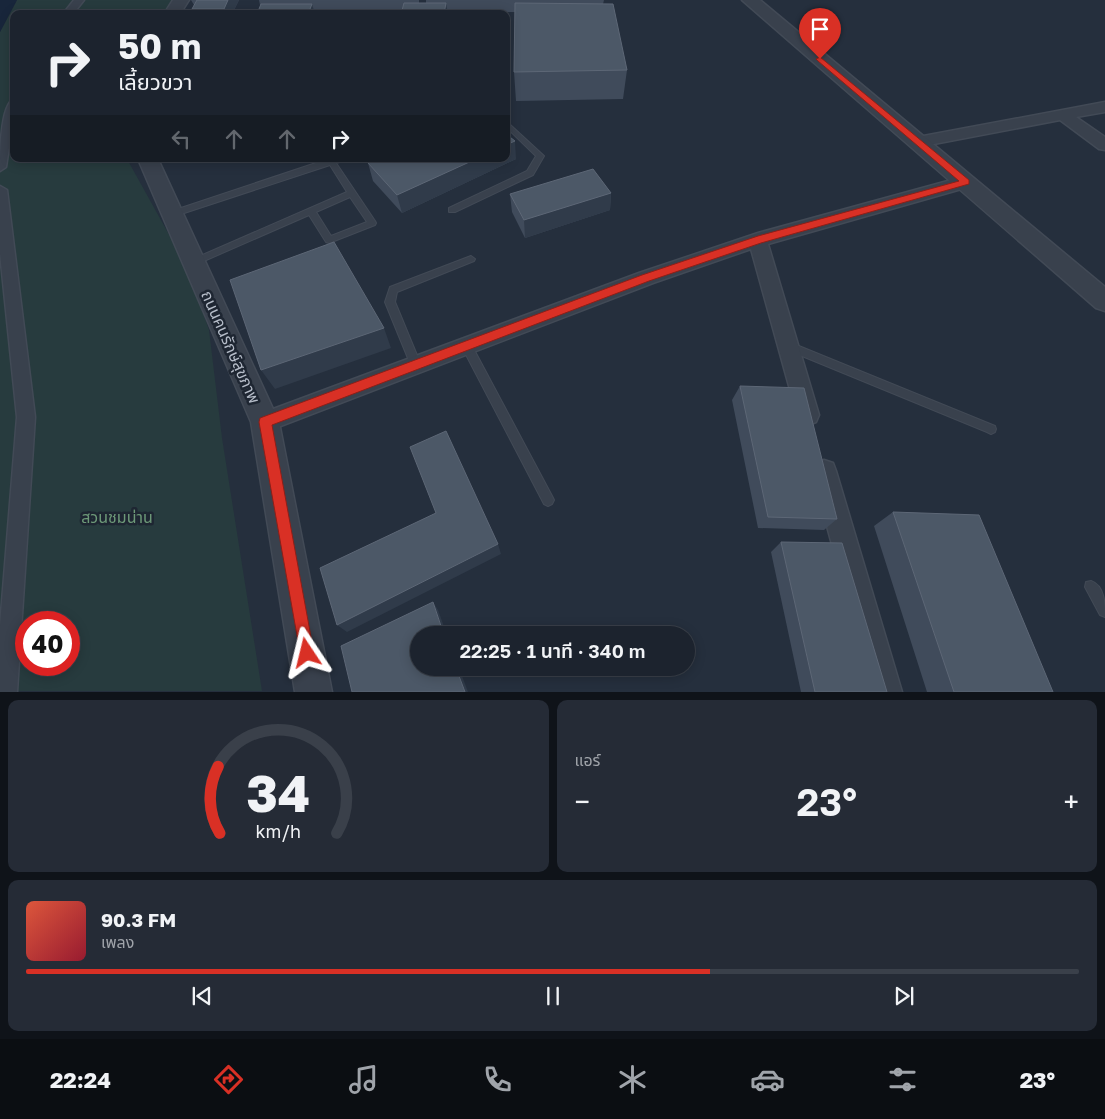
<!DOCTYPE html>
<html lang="th">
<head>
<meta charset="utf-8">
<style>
  :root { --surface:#1c232e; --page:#252b36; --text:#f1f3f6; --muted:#a0a4aa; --line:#3a404a; --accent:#d93025 }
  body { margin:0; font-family:"Golos Text","Noto Sans Thai",sans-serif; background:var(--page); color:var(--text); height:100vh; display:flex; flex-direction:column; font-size:19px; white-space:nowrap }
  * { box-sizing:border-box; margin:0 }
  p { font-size:16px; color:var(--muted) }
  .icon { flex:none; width:28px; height:28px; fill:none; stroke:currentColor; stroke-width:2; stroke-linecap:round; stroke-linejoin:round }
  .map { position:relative; height:692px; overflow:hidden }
  .panel { display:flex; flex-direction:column; gap:8px; padding:8px; background:#0f1319; flex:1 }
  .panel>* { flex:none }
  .hud { position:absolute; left:10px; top:10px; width:500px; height:152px; border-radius:10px; box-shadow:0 2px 12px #0003,0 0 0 1px var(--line); background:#1c232e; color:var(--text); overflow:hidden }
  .speed { position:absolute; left:15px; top:611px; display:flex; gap:10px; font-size:25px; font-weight:700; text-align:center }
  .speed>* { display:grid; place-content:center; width:65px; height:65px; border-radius:50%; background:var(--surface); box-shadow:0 2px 12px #0003,0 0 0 1px var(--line); line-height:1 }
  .speed .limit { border:8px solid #d22; background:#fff; color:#111 }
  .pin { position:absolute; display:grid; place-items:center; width:42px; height:42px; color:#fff; margin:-51px -21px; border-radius:50% 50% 50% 0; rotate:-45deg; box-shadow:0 0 5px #0007 }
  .pin .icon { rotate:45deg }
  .me { position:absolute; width:55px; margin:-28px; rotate:350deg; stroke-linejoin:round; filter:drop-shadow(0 0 4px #0008) }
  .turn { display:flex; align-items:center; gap:18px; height:105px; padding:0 25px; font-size:22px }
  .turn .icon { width:65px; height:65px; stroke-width:2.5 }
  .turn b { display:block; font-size:35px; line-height:42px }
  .lanes { display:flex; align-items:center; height:48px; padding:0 25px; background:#0003; justify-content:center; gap:25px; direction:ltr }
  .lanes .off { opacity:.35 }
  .big { font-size:38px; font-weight:600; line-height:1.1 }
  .panel .card { flex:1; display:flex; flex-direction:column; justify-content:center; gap:8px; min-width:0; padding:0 18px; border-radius:10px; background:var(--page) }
  .panel .dial { align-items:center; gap:0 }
  .dial svg { height:130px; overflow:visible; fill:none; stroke:var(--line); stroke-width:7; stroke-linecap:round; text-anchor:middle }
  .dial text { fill:var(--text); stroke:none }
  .song { display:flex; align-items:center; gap:15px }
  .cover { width:60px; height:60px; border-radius:8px; background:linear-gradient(135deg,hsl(10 70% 55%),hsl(350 70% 35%)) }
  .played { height:5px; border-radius:2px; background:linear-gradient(90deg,var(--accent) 65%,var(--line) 65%) }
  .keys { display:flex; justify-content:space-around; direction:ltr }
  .heat { display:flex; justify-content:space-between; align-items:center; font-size:28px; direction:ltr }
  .panel .tiles { flex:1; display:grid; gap:8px; grid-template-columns:1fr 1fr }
  .card:last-child { grid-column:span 2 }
  .trip { position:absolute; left:410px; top:626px; width:285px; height:50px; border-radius:25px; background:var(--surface); box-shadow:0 2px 12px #0003,0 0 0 1px var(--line); font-weight:600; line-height:50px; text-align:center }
  .dock { display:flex; height:80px; justify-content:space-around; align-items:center; background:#0b0e12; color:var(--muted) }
  .dock .icon { width:35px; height:35px }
  .dock .on { color:var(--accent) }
  .dock b { font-size:22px; color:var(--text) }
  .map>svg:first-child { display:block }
  .green { fill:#273b3e; fill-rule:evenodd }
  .water { fill:#18263b }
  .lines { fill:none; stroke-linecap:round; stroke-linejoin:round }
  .service-casing { stroke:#424a56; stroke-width:2 }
  .pedestrian-casing { stroke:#424a56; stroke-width:3 }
  .minor-casing { stroke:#424a56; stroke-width:3 }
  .tertiary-casing { stroke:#424a56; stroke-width:3 }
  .service { fill:#39414d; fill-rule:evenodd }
  .pedestrian { fill:#39414d; fill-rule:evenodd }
  .minor { fill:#39414d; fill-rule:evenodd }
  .tertiary { fill:#39414d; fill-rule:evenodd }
  .wall { fill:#404b5b }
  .shaded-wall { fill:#303b4a }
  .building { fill:#4c5867; stroke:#5d6776 }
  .route { fill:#d93025; stroke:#8d1f18 }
  .labels { text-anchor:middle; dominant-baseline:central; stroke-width:5; stroke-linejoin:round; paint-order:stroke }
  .street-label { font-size:16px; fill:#b5bcc8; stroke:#1e2632 }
  .park-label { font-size:16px; fill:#6d9978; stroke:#1e2632 }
</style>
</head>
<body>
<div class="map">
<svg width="1105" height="692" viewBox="0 0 1105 692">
  <rect width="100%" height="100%" fill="#252f3d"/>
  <path class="green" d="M17,0H172L163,14H14V159H127L187,267L209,330L222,438L262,691H0V32ZM26,622H69V665H26Z"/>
  <path class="water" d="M0,0H17L0,32Z"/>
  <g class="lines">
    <defs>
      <path id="service" d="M506,121L544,156L533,175L455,212H449V208L527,171L536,156L506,127Z
        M328,159H344L343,161L336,163L375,221L376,223L375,225L329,243L326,242L309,215L197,264H191L189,262L191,260L347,192L330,165L175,216H169V212ZM350,197L367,222L331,236L316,212Z
        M471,256L475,259L474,261L397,292L395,302L421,365L420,368L416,369L412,368L385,302L390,287Z
        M789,342L995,426L996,429L995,432L991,434L987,432L785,349L784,346L785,343Z
        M467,343L471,344L552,496L554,500L552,504L548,506L544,504L462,347L463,344Z
        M1091,581C1105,586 1105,604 1105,617L1100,615L1085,587L1086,582Z"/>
      <path id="pedestrian" d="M74,0H84L73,14H63Z
        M14,99V115L6,167L0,171C0,156 0,104 14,99Z
        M0,186L7,190L35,417L17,692H0V626L17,417L0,253Z"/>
      <path id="minor" d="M1105,102V112L1076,117L1105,137V150L1099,149L1060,120L918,147L912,146L910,142L912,138L918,137Z
        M966,176L972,178L975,182L972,186L768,244L819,415L816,422L808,425L800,422L797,415L751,249L653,283L265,432L257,429L253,422L257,415L639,273L758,233Z
        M824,460L833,463L836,471L902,692H872L812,471L815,463Z"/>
      <path id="tertiary" d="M173,0H189L180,14H164Z
        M742,0H760L1105,287V311L1096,308Z
        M138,159H158L279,422L332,692H295L251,422Z"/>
    </defs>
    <use href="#service" class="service-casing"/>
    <use href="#pedestrian" class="pedestrian-casing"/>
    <use href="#minor" class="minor-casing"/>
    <use href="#tertiary" class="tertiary-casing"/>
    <use href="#service" class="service"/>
    <use href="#pedestrian" class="pedestrian"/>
    <use href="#minor" class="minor"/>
    <use href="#tertiary" class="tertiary"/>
  </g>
  <path class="wall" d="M191,0H239L232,14H188L193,11L192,9L194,5Z
    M259,0H419V3H426V0H604L603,4L627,70L623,99L516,101L514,72L515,12H447L448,14H401L402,9L314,10L315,14L260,5Z
    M516,159L402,213L373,181L368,163Z
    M611,193L610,210L525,238L512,212L510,194Z
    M740,386L837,519L824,530L758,528L732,400Z
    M893,512L1053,692H927L874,526Z
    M781,542L887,692H801L771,552Z"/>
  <path class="shaded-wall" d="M228,0H239L232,14H226L224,9Z
    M446,3L448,14H444Z
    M312,4L315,14H308Z
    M515,141L516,159L402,213L397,195L476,159H506V145Z
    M611,193L610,210L525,238L524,220Z
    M384,328L391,348L275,389L261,370Z
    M498,544L501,554L347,632L337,625Z
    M433,602L438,610L447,635H444Z
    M456,668H459L468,692H465Z"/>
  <path class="building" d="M197,0H228L224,9H192Z
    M404,3H446L444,14H401Z
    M515,3L613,4L627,70L514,72Z
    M261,4H312L308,14H257Z
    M190,10L218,11L217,14H188Z
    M506,134L515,141L506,145Z
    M379,159H476L397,195L368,163Z
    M593,169L611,193L524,220L510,194Z
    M334,242L384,328L261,370L230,280Z
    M740,386L804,388L837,519L768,517Z
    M446,431L498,544L337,625L320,568L436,513L410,447Z
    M893,512L979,515L1053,692H954Z
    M781,542L842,543L887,692H815Z
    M433,602L444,635H419V668H456L465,692H352L341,646Z"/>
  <path class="route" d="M820,57L969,180V184L761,243L649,281L272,425L314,653L312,658L307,661L301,658L259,422L260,418L642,275L758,236L959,181L818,61L816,59Z"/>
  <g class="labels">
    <g class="street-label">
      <text transform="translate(231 347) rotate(66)">ถนนคนรักษ์สุขภาพ</text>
    </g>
    <g class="park-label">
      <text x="117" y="517">สวนชมน่าน</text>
    </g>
  </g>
</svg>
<div class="speed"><div class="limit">40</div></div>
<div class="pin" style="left:820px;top:59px;background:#d93025"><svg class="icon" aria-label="arrive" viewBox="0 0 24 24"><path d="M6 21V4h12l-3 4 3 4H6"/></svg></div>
<svg class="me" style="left:307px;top:653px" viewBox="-20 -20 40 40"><path d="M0-17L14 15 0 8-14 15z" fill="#d93025" stroke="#fff" stroke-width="4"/></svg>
<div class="trip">22:25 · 1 นาที · 340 m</div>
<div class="hud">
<div class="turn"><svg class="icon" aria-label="right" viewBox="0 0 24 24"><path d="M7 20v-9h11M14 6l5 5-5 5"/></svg><div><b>50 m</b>เลี้ยวขวา</div></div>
<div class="lanes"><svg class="icon off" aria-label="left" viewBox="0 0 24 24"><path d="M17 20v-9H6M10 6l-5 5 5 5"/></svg><svg class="icon off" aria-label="ahead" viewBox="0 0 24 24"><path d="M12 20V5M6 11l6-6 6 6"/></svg><svg class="icon off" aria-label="ahead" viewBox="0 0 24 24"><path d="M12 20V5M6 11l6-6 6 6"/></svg><svg class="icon" aria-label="right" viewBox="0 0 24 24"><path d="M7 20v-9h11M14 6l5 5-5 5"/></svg></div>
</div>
</div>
<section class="panel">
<div class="tiles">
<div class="card dial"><svg viewBox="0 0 100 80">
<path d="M14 69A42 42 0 1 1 86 69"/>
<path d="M14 69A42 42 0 0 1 13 28" stroke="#d93025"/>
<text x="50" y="56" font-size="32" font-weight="700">34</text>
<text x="50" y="72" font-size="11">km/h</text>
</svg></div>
<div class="card"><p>แอร์</p>
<div class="heat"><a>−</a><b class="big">23°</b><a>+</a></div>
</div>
<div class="card">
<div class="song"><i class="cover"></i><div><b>90.3 FM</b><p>เพลง</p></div></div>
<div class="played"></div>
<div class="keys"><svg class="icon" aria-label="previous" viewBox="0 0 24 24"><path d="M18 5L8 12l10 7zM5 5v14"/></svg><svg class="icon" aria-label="pause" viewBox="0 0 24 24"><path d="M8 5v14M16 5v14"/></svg><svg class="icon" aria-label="next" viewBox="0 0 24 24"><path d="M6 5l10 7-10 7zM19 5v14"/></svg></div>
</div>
</div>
</section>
<nav class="dock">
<b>22:24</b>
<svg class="icon on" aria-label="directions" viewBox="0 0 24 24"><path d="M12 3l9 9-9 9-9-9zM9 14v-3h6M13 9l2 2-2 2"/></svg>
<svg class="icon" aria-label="music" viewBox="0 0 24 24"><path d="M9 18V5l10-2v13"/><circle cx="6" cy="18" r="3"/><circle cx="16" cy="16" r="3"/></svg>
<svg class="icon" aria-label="phone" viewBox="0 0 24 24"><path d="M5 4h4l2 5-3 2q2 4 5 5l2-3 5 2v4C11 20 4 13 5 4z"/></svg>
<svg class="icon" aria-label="climate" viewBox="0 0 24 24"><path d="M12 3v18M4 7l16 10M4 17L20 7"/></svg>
<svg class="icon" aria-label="car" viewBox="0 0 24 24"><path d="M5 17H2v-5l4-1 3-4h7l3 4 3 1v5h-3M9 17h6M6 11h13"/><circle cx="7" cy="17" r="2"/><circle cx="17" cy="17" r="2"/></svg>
<svg class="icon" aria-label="filters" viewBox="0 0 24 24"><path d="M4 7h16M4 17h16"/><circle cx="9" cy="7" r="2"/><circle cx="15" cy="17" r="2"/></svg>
<b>23°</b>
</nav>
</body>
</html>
